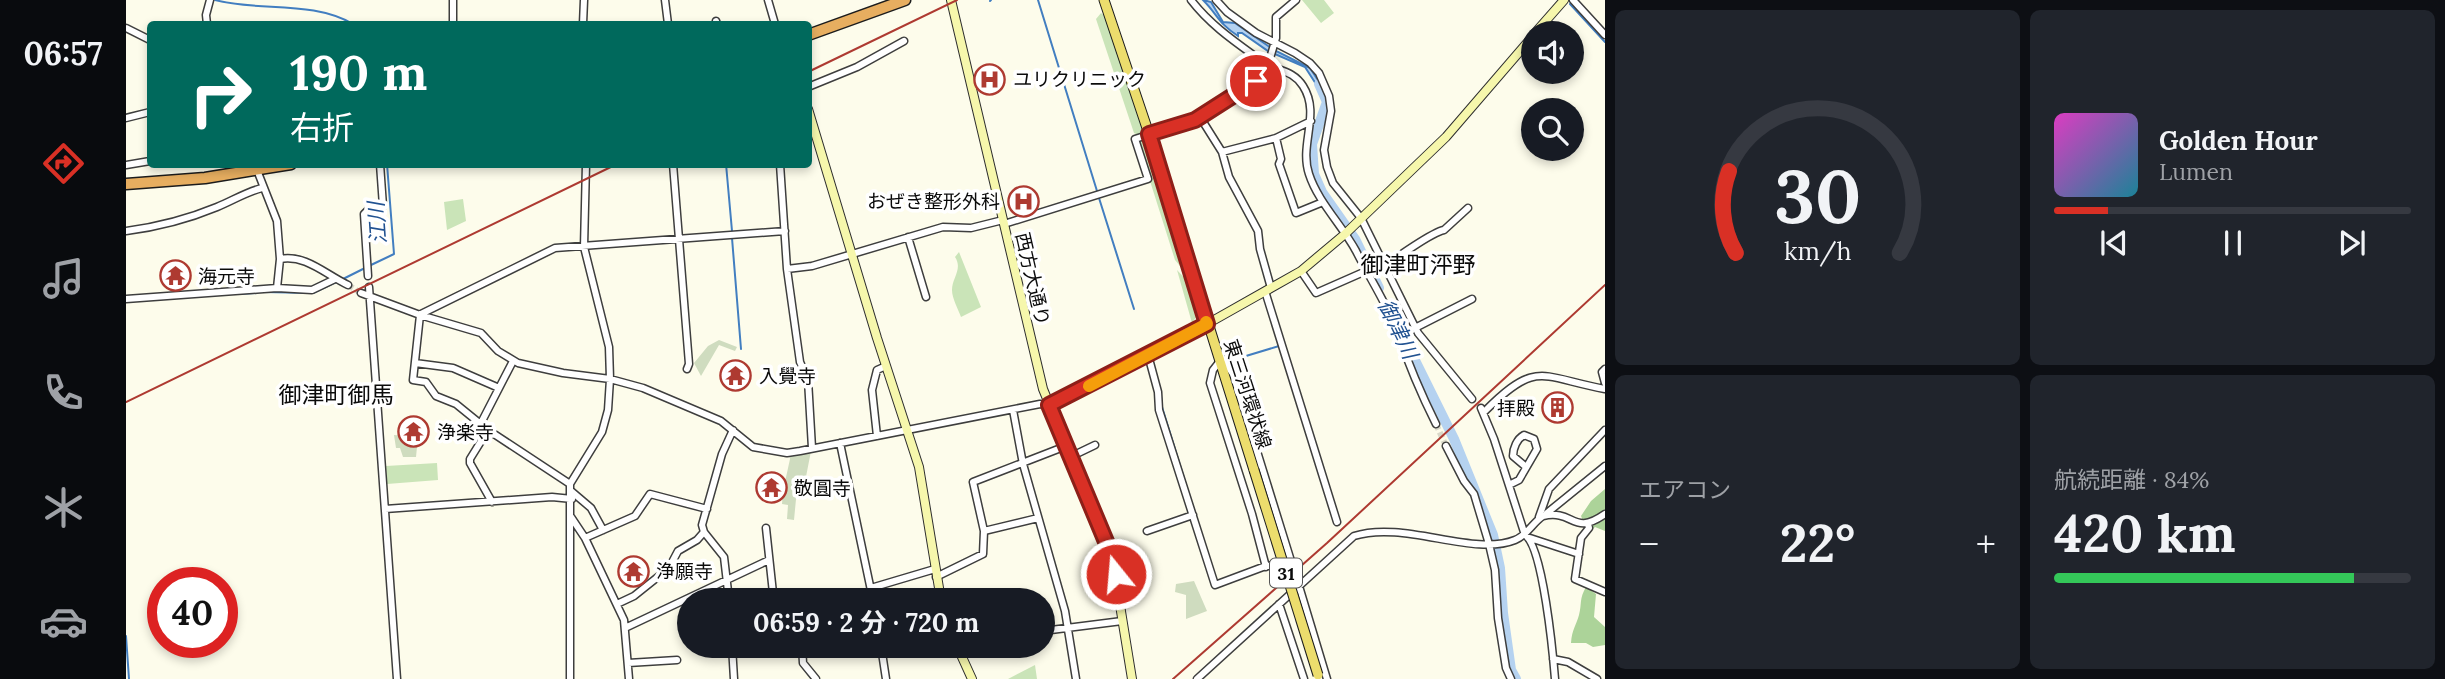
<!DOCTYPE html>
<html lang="ja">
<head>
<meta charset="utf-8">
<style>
  :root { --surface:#171b24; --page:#20242c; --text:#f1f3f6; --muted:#9ea1a6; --line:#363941; --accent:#d93025 }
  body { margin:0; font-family:Lora,"Noto Sans JP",serif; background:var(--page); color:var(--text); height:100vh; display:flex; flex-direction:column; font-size:26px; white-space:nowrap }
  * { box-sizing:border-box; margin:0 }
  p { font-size:23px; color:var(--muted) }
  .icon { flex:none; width:38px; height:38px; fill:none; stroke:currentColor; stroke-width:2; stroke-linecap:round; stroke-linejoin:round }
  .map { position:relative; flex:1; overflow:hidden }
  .sheet { display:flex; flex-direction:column; gap:10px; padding:10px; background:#0d0f14; width:840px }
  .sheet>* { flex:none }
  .guide { position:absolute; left:21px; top:21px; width:665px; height:147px; border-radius:7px; box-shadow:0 4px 10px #0003; background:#00695c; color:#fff; overflow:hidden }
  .controls { position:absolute; left:1395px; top:21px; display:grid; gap:14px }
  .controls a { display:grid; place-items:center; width:63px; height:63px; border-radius:50%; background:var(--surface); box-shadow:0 4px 10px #0003; font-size:35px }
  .speed { position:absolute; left:21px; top:567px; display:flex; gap:14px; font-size:35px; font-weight:700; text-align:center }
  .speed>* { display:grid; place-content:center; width:91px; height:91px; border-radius:50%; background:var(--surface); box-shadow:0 4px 10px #0003; line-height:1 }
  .speed .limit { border:10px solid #d22; background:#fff; color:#111 }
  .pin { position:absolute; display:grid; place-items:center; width:60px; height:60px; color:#fff; margin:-30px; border:4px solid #fff; border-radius:50%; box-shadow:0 2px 7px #0007 }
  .me { position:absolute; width:77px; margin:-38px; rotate:343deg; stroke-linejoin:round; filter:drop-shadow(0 0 5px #0008) }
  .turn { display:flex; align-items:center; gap:24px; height:147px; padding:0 28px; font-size:32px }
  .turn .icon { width:91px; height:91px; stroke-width:2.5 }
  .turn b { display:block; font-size:49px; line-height:60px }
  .big { font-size:52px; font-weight:700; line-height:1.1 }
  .sheet .card { flex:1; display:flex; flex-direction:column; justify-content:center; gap:10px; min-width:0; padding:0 24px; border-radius:10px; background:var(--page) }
  .sheet .dial { align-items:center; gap:0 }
  .dial svg { height:182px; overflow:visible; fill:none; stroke:var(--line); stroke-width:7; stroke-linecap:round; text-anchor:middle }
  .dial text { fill:var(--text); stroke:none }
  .song { display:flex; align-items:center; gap:21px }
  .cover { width:84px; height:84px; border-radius:10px; background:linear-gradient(135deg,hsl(310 70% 55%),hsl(190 70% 35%)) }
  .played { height:7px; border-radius:4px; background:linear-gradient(90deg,var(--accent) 15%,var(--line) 15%) }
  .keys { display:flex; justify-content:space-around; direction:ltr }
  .heat { display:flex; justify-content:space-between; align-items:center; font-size:38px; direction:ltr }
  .charge { height:10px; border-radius:5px; background:linear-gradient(90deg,#34c759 84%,var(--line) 0) }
  .sheet .tiles { flex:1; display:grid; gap:10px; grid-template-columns:repeat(2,1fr) }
  .trip { position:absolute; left:551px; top:588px; width:378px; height:70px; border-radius:35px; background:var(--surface); box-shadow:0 4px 10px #0003; font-weight:700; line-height:70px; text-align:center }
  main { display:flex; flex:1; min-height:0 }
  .tab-bar { display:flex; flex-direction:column; width:126px; justify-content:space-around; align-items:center; background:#090b0e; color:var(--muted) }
  .tab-bar .icon { width:49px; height:49px }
  .tab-bar .active { color:var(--accent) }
  .tab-bar b { font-size:32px; color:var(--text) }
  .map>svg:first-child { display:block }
  .green { fill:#cae4b8 }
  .forest { fill:#acd399 }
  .cemetery { fill:#cfdcbf }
  .water { fill:#b5d2f0; stroke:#427ec0; stroke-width:2 }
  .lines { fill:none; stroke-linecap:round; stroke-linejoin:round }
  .stream { stroke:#427ec0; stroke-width:2 }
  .river { stroke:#b5d2f0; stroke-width:10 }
  .street-tunnel { stroke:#d9d8c9; stroke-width:6; stroke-dasharray:6 3; stroke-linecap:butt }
  .street-casing { stroke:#3e3e3e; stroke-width:9 }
  .secondary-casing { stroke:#2d2d2d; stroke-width:10 }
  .primary-casing { stroke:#1c1c1c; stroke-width:11 }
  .highway-casing { stroke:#1c1c1c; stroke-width:13 }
  .street { stroke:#fff; stroke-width:6 }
  .secondary { stroke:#f6f7ac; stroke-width:8 }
  .primary { stroke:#ecdd6d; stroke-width:9 }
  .highway { stroke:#e7ae60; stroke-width:10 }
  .rail { stroke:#ae3a31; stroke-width:2 }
  .primary-bridge-casing { stroke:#1c1c1c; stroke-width:11; stroke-linecap:butt }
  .primary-bridge { stroke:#ecdd6d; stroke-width:9 }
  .route-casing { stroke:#8d1f18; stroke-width:18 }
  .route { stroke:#d93025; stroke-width:12 }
  .slow { stroke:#f59e0b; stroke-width:12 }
  .labels { text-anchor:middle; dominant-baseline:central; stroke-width:7; stroke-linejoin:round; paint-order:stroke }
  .shield { fill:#fff; stroke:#545454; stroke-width:2 }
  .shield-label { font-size:18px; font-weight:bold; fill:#0b0b0b }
  .poi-label { font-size:19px; fill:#0b0b0b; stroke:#fff; text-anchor:start }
  .street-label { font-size:19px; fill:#0b0b0b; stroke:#fff }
  .water-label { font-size:21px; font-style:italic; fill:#215291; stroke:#fff }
  .quarter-label { font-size:23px; fill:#0b0b0b; stroke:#fff }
</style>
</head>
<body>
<main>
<nav class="tab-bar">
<b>06:57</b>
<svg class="icon active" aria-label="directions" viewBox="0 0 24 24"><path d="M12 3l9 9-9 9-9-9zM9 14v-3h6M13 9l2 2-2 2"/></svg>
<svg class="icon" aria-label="music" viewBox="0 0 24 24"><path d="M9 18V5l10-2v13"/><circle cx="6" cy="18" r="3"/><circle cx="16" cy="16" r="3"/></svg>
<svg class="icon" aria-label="phone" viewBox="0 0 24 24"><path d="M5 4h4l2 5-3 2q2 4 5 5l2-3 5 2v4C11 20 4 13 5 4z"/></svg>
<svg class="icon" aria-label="climate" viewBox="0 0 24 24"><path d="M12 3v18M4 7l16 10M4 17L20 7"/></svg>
<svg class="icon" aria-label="car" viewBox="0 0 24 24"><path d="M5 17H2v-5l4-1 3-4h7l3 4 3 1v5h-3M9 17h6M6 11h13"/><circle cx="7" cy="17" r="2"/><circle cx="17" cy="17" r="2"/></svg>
</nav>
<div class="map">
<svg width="1479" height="679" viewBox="0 0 1479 679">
  <rect width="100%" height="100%" fill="#fdfceb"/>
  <path class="green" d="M1176,0H1198L1208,13L1195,23Z
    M975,13L979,16L1018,130L1012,135L1008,133L970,19Z
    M1018,138L1021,139L1063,277L1049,260L1012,143L1013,139Z
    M337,199L340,221L321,230L318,202Z
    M833,252L855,307L835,317C832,309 826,298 826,290C826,278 837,269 829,257Z
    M1051,270L1065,285L1073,313L1066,323Z
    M311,463L312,480L261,484L260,466Z
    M909,665L911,679H882Z"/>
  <path class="forest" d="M1479,489V531L1469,527L1466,530L1460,528L1455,516L1465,501Z
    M1460,587L1470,594L1468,617L1479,627V645L1467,647L1460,643H1445C1446,629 1450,626 1453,615C1456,603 1453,599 1460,587Z"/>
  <path class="cemetery" d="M593,340L611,347L609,351L593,345L575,376L568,363L582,346Z
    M268,435L292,437L290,457H277L274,448H270Z
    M685,451L678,487L671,489L668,520L661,519L662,505L656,504L657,491L664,459L663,454Z
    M1068,581L1081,611L1060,619V595L1049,592L1050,584Z"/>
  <path class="water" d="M1077,0L1085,2L1097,22L1109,23L1148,50L1184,68L1197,88L1201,101L1179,67L1142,51L1116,33H1112V36C1092,23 1092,15 1077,0Z"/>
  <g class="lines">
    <path class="stream" d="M89,0C134,12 186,0 227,24
      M912,0L971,191
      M864,1L865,0
      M1444,4L1479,42
      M600,164L606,231
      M973,198L1008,309
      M606,238L615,349
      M245,265L268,254L261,164
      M217,279L239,268
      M138,292L187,293L210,282
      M108,294L131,293
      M1110,359L1153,346
      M1035,396L1036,407L1065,501
      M0,636L3,679"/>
    <path class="river" d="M1193,84L1201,102L1186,144L1188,174L1196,192L1229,239L1253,288
      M1268,318L1328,439L1367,535L1374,568L1377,613L1385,670L1390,679"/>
    <path class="street-tunnel" d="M222,285L235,293
      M1310,424L1320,446"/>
    <defs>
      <path id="street" d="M539,0L542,24
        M642,0L649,24
        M1065,0C1085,26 1111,43 1137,62C1151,71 1167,70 1177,86C1195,114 1173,144 1183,174C1192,202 1216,225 1230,251C1243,277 1261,304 1271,331C1282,363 1295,394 1310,424
        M1090,0L1101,12L1130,33L1169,53L1184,63L1193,73L1203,96L1205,111L1198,150L1201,167L1207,183L1235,218L1292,333L1346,399
        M1447,0L1479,35
        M590,21L591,24
        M81,24L80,15L84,0
        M327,24V0
        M457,24L458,0
        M0,28L24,40
        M682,87L731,67L778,41
        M1074,117L1096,152L1103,177L1132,231L1134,249L1145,288
        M0,118L24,112
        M1150,138L1155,159L1153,164L1170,213L1197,202
        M1096,152L1150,138L1185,121
        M547,164L563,364L561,369
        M654,164L661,269L674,362L682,380L686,448
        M0,165L24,161
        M131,170L151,221L154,259C179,254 199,274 222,285
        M878,224L1022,179L1009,139L1069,120L1130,81L1142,65L1150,38V17L1170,0
        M0,231C31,227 62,219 91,207C106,201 120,192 136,188
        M782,237L800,297
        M1259,267C1269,258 1307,232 1318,230L1342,208
        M661,269L686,266L817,227L845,228L877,220
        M1175,271L1190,293L1240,271
        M242,276L238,214L243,209L257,206L254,164
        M243,287L271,679
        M151,288L154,259
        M1139,291L1211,522
        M235,293L294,315L355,333L372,351L392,363L437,373L484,379L517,388L595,421L627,447L661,453L674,451L914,404L923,405
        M0,299L151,288L186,290L209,279
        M295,314L429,248L659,231
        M294,315L287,380L300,382L310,396L330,404L362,430L444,484
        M1289,328L1346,299
        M1022,355L1032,392L1033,410L1089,585L1137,567L1165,561L1107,374L1095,356
        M1094,361L1087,370L1084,383L1126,514L1140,567
        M289,363L327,368L373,388
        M1479,369L1476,372L1479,383
        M1355,408L1368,439L1399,535C1417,547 1427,654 1429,679
        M887,410L897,464L939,611L950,679
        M1358,412C1411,359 1414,377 1479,389
        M355,423L387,361
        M362,430L344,459V463L366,502
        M751,436L746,390L751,370L760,366
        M714,443L747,600
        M1320,446L1338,481L1348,494L1363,544L1369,570L1372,618L1380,668L1385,679
        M944,457L969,445
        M1383,485L1393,480L1411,449L1408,439L1398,435C1391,439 1387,448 1387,456L1400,467
        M445,491L465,508L477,530
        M259,509L426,497L446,499
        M1421,513L1479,466
        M445,517L459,538L498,620L503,679
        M1413,517L1423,489L1479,430
        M1462,524L1463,528L1455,538L1449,579L1479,592
        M640,528L647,593L658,600
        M858,531L912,518
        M1021,531L1067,515
        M459,538L509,516L524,494L581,509
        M1404,538L1453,554
        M810,577L857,554L858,531L847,482L940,446
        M1173,586L1201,679
        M745,588L809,569
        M603,600L598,557L578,532L576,525L596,454L607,430
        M491,604L508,596L543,568L552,551L571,540L578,532
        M1153,604L1178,679
        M499,628L643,560
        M917,631L996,621
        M606,646L608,679
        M676,646L677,663L690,679
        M755,646L760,679
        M756,650L792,646
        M1427,659L1442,662L1471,679
        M502,663L551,660
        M444,679V484L476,432L482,410L484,379L483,347L458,247L460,164
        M1071,679L1228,536C1278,520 1347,557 1389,540C1402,535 1406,523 1417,516C1449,509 1446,537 1479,514"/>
      <path id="secondary" d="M825,0L917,389L986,556L1006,679
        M1409,33L1438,0
        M682,109L751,338L793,467L815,600
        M923,405L1081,324L1175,271L1219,234L1320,137L1407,36
        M831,646L846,679"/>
      <path id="primary" d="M978,0L1023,134L1128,470"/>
      <path id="highway" d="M682,35L779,0
        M0,184L79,178L165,164"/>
    </defs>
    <use href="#street" class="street-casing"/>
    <use href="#secondary" class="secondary-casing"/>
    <use href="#primary" class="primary-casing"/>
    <use href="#highway" class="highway-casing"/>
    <use href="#street" class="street"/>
    <use href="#secondary" class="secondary"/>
    <use href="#primary" class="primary"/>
    <use href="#highway" class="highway"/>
    <path class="rail" d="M682,72L831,0
      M0,402L491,164
      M1047,679L1201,543L1479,285"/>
    <defs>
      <path id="primary-bridge" d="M1128,470L1192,675"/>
    </defs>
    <use href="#primary-bridge" class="primary-bridge-casing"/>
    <use href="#primary-bridge" class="primary-bridge"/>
  </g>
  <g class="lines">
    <defs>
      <path id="route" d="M990,574L986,556L923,405L1081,324L1023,134L1069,120L1130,81"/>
    </defs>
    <use href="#route" class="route-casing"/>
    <use href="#route" class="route"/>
    <path class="slow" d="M963,386L1081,324L1080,322"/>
  </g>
  <defs>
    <symbol id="hospital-ring" viewBox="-11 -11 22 22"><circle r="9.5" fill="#fff" stroke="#ae3a31" stroke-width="1.5"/><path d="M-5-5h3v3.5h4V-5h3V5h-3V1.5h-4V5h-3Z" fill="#ae3a31"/></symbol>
    <symbol id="temple-ring" viewBox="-11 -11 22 22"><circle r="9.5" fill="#fff" stroke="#ae3a31" stroke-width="1.5"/><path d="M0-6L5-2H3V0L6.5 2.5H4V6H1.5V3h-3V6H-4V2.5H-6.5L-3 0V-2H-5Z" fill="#ae3a31"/></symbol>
    <symbol id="building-ring" viewBox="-11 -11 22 22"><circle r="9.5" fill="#fff" stroke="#ae3a31" stroke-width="1.5"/><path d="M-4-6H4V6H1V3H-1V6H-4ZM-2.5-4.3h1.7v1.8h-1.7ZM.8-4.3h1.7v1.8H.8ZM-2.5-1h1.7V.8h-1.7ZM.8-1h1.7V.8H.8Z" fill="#ae3a31"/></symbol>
  </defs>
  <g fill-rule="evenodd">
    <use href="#hospital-ring" x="846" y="62" width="35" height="35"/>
    <use href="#hospital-ring" x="880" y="184" width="35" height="35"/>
    <use href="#temple-ring" x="32" y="258" width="35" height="35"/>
    <use href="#temple-ring" x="592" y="358" width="35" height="35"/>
    <use href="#building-ring" x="1414" y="390" width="35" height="35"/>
    <use href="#temple-ring" x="270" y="414" width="35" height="35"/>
    <use href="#temple-ring" x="628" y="470" width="35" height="35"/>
    <use href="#temple-ring" x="490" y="554" width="35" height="35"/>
  </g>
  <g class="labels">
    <rect class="shield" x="1144" y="558.5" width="32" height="29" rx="5"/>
    <g class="shield-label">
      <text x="1160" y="573">31</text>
    </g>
    <g class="poi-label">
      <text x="887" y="79">ユリクリニック</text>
      <text x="874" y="201" text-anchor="end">おぜき整形外科</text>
      <text x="72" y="276">海元寺</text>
      <text x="633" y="376">入覺寺</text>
      <text x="1409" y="408" text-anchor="end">拝殿</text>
      <text x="311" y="432">浄楽寺</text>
      <text x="668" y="488">敬圓寺</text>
      <text x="530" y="571">浄願寺</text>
    </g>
    <g class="street-label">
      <text transform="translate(907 279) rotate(77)">西方大通り</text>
      <text transform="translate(1122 394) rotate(72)">東三河環状線</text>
    </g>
    <g class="water-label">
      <text transform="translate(251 223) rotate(-94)">江川</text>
      <text transform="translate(1272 329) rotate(64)">御津川</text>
    </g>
    <g class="quarter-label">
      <text x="1292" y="264">御津町泙野</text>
      <text x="210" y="394">御津町御馬</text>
    </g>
  </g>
</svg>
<div class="controls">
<a><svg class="icon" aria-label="sound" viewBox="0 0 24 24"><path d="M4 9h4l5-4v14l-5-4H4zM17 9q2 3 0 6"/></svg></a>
<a><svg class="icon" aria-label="search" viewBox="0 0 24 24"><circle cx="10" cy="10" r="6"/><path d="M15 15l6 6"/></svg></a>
</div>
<div class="speed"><div class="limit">40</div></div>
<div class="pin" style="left:1130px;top:81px;background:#d93025"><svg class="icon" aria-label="arrive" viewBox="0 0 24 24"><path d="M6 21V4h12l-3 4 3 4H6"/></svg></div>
<svg class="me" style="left:990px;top:574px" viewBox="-20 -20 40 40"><circle r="17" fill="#d93025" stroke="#fff" stroke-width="3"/><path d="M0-11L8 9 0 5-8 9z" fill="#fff"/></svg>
<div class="trip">06:59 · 2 分 · 720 m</div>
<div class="guide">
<div class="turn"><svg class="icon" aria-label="right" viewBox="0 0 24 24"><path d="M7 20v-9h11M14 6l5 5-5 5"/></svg><div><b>190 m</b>右折</div></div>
</div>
</div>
<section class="sheet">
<div class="tiles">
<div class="card dial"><svg viewBox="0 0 100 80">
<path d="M14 69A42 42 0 1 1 86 69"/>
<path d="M14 69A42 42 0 0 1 11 33" stroke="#d93025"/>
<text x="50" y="56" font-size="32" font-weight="700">30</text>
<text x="50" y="72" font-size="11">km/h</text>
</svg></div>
<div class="card">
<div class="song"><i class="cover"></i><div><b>Golden Hour</b><p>Lumen</p></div></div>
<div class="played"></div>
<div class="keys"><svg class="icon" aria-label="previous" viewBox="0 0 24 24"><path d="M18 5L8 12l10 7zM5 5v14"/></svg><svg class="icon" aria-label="pause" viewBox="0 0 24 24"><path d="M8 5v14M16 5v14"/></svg><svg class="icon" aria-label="next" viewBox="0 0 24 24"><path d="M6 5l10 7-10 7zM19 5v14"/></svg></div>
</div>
<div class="card"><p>エアコン</p>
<div class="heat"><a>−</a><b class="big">22°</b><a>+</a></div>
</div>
<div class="card"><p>航続距離 · 84%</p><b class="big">420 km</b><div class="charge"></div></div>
</div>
</section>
</main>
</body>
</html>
